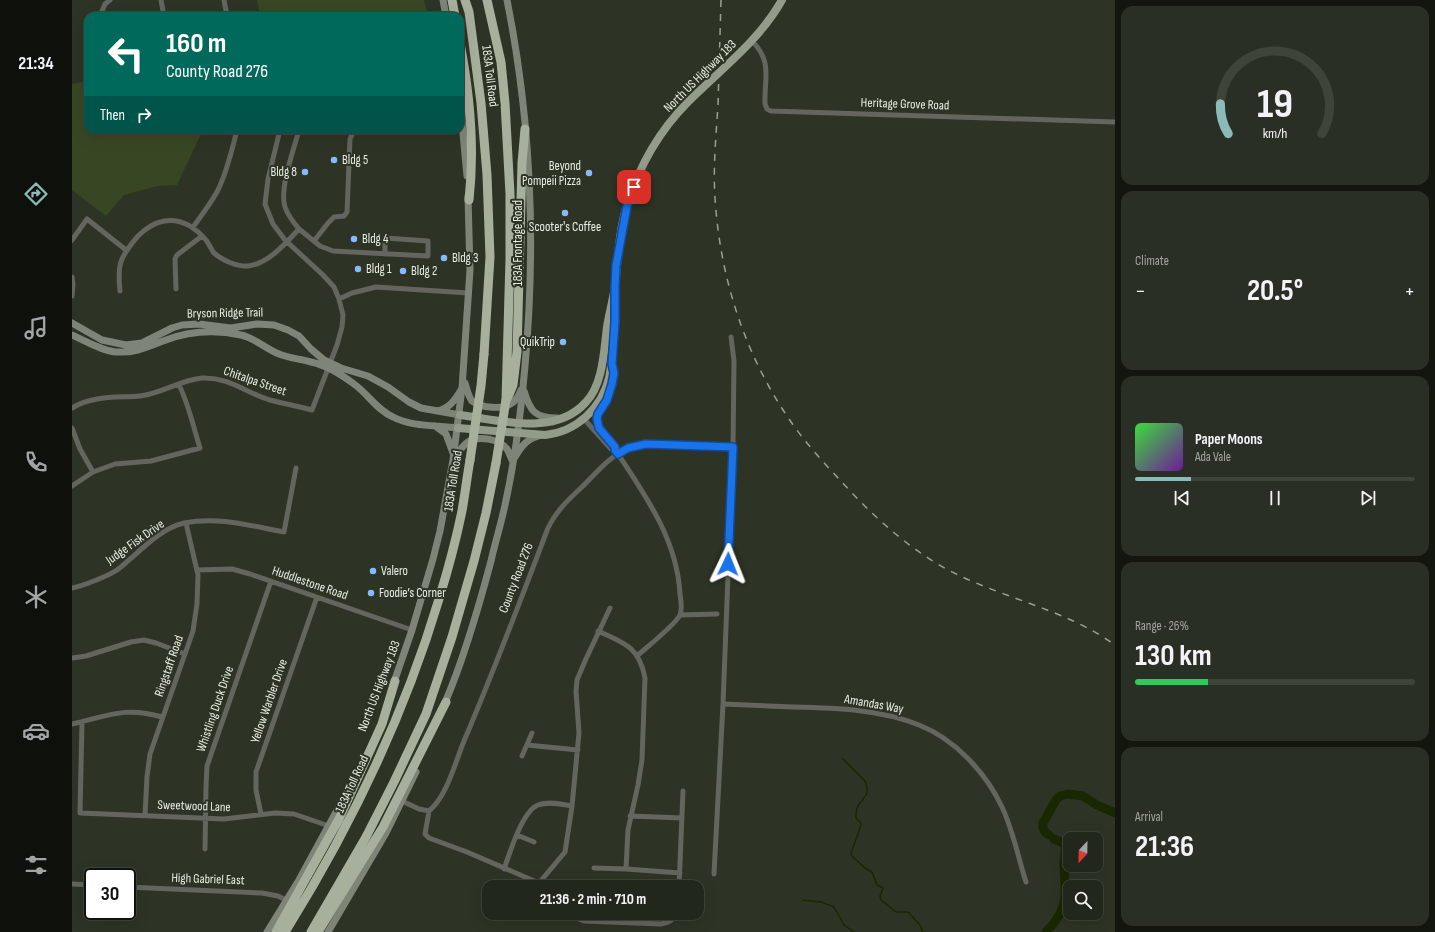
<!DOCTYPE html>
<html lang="en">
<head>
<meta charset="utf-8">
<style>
  :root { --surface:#22271c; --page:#2a2f25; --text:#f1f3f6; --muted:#a2a5a3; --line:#3f443b; --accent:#8bbbb9 }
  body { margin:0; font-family:"Sofia Sans Condensed",sans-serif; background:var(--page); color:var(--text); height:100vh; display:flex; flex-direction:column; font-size:15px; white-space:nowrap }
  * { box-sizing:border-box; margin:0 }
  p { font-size:13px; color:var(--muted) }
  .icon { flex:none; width:22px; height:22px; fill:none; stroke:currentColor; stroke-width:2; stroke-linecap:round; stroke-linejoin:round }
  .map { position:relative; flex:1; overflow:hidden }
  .side { display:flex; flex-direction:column; gap:6px; padding:6px; background:#13150f; width:320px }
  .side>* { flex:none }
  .banner { position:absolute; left:12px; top:12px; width:380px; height:122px; border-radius:12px; box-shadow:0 4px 16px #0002,0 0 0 1px var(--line); background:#00695c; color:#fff; overflow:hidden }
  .needle { width:26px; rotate:202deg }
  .controls { position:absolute; left:991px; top:832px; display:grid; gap:8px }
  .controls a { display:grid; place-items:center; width:40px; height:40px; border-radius:8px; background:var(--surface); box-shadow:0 4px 16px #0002,0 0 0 1px var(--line); font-size:20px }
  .speed { position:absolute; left:12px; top:868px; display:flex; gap:8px; font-size:20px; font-weight:700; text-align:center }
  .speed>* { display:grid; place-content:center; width:52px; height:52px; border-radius:50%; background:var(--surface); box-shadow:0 4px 16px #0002,0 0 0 1px var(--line); line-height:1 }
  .speed .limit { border:2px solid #111; border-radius:6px; background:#fff; color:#111 }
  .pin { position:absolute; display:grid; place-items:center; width:34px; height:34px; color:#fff; margin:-17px; border-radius:8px; box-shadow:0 2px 6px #0006 }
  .me { position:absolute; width:44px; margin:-22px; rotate:2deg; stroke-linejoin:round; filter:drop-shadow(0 0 3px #0008) }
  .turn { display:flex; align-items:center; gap:14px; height:84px; padding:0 16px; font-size:18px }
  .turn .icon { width:52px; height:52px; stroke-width:2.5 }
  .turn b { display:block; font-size:28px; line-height:34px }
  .then { display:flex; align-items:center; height:38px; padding:0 16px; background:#0003; gap:8px; font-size:15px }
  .big { font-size:30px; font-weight:700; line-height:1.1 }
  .side .widget { flex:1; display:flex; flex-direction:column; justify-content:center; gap:6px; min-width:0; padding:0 14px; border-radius:12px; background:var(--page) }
  .side .dial { align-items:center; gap:0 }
  .dial svg { height:104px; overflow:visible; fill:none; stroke:var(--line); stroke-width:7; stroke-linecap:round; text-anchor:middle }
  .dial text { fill:var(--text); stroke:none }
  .song { display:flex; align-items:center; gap:12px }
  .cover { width:48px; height:48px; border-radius:6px; background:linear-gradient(135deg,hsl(120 70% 55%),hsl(280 70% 35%)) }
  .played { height:4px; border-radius:2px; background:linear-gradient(90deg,var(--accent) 20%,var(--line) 20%) }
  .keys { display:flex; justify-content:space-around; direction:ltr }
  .heat { display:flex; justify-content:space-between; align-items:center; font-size:22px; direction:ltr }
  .charge { height:6px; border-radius:3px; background:linear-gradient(90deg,#34c759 26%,var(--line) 0) }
  .trip { position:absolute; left:410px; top:880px; width:222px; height:40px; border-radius:12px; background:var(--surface); box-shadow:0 4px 16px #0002,0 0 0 1px var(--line); font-weight:700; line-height:40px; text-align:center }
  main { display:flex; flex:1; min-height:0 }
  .dock { display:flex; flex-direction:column; width:72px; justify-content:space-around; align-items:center; background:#0e100b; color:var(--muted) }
  .dock .icon { width:28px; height:28px }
  .dock .on { color:var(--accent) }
  .dock b { font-size:18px; color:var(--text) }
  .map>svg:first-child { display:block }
  .green { fill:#384723 }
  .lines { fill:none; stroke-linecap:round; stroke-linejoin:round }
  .stream { stroke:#192800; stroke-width:1.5 }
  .river { stroke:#192800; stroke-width:9 }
  .street { stroke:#63665f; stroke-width:5 }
  .secondary { stroke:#7e8478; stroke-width:7 }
  .primary { stroke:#939b8b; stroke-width:8 }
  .highway { stroke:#a7af9d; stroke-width:9 }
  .rail { stroke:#9aa094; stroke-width:1.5; stroke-dasharray:7 7; stroke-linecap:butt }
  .highway-bridge { stroke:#a7af9d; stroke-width:9 }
  .route-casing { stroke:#114b97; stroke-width:10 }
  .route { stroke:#1a73e8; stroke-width:7 }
  .poi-dot { fill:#85bbfb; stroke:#2d3425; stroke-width:1.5 }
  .labels { text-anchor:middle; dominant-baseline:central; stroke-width:4; stroke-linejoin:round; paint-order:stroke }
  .street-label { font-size:13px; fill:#e8ede3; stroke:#2d3425 }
  .poi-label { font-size:13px; fill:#e8ede3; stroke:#2d3425; text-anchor:start }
</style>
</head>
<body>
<main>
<nav class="dock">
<b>21:34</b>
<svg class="icon on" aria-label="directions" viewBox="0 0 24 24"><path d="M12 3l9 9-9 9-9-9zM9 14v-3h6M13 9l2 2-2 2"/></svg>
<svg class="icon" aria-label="music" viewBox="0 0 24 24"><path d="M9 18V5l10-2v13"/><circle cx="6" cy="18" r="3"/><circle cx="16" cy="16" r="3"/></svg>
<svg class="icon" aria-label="phone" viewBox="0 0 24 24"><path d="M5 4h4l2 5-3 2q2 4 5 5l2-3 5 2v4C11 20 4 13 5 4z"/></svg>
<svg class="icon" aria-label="climate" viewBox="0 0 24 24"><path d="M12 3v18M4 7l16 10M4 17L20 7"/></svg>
<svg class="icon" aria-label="car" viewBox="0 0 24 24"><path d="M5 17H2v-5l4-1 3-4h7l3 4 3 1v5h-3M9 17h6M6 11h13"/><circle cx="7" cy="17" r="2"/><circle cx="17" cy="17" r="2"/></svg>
<svg class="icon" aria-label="filters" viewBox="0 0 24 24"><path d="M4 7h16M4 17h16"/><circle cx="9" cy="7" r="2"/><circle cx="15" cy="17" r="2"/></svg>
</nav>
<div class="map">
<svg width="1043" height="932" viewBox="0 0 1043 932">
  <rect width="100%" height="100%" fill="#2d3425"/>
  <path class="green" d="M185,0H352L356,16H188Z
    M16,81V130H119L129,134L105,185L85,186L52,195L34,216L0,190V84Z"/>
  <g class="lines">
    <path class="stream" d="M771,759L793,781C800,798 789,797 785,808C784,811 784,814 784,818L789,823C788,833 780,846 779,855L793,868L800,872L805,885L811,888L808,896L809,900L824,912H836L848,925L851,932
      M731,900L749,902L762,907L772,925L782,932"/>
    <path class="river" d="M977,835L973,832L971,828V823L984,800L988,796L996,794L1011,796L1025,805L1043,813
      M974,932C978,927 983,923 986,917C997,900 992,881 992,862C992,856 995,848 992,843L982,839"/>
    <path class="street" d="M89,0L92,16
      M152,0L155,16
      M28,16L33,4L38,0
      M680,41C701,62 692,78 693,104L695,109L699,111L1043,122
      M315,132V130
      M121,227C130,215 139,203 146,190C155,172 160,150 165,130
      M227,229C221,222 216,216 213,207C207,189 222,149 227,130
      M0,240L15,219L54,250
      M242,241L256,223L262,217L272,216L275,212L278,139L282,130
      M0,277L1,284L0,296
      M104,289L103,259L105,255L130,236
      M48,291C45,264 48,257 66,236C73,229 82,223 92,221C109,218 123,227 134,240C137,244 139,249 142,253C150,260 165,267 176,266C196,264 214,243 227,229L248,246L261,251L356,256V241L313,238V254
      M267,299L280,293L304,287L396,293
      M541,374L538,393L526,414L525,421L527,428L543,447V450
      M0,408C21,395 45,398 68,396C89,394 108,380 130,378C158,377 174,393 198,400C212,404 226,406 240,410L265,345L270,327L271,315L267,299L262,287L251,275L213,240L201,224L193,204L196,179L208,130
      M512,419L539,449L543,450L546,454C575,498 605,540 608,594C609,600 610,610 608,615C603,625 575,647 566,655
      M0,428L8,449L21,472
      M0,486L21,472L43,464L79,461L128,448C121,426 117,405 107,385
      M125,570L160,569L178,574L340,630
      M0,588C11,586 36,576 45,570C66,554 86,529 112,523C146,516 179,526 212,532L224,468
      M608,615L645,614
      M526,631C553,643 567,647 573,678L570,760L566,785L556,830L554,869L608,873
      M0,658L14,656L59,642L72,640L84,643L113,654
      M651,704C675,705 698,706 721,707C763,708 808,709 847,725C883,739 914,773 930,807C941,830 946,857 954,882
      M10,722L8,813L152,819L203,813L222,814L257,826
      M0,724C36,716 53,706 90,717
      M455,745L506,750
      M450,756L460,733
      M330,801L347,809L357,811C375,796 383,763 392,741C422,671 449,599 476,528C484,511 497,499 511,486C524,473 538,456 555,449C578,438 634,446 661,447
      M357,811L353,834L357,838L395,852L467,883L472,887
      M189,814L184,790V772L245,597
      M73,815L75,777L78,754L121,631L125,604L126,575L114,523
      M558,816L610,818
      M445,835L462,842
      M133,849L134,787L135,766L199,581
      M522,868L554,869
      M432,869C438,853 450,811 466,805C476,801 490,804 500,806
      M642,874L651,704L661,447L662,361L659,337
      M467,883L493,852L500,806L507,733L504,691L505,680L513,661L538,608
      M0,884L21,885
      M55,887L190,893L206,896L214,900
      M607,887L611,791
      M494,913L499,916L512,921L589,924C597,923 601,920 605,913"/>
    <path class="secondary" d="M371,0L374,16
      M388,102L395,176
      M0,323L30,340L54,345L70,343L100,328L110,325L127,324L159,328L185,324L202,325L216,330L227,336L239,349L252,360L269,368L296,376L316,387L337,402L349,408L388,415
      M0,335C14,341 30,351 45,352C65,353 77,346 94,340C118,331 145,330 169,335C183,338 194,349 207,354C217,358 228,359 239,362C254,365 270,375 282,384C296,394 305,410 321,417C340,427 365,425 386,428
      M393,383C395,389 396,396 400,401C409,408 431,410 440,403C445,400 447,395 449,390
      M452,391C458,411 463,418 485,418
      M365,411C377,409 383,400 389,390
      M363,426L374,434L381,453
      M443,457C450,445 456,438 469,435
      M382,459C386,453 390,446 396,442C407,435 427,439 435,449C437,452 438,456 440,460
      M321,685L340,630L361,559L368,531L381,460L390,388L398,270L396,197
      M372,705C392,659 406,610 419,561C423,543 429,524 433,505C443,460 449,412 453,366C464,244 459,120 435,0
      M195,932L227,880L275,792
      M256,932L314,833L344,772"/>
    <path class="primary" d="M388,415C428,420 483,437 514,402C531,385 532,350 535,327C537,314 541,300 543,286C546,259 547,231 555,205C567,167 588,130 616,102C649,69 687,41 710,0
      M386,428L473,435C504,432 530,408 537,378C540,365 541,351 542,338C543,326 544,314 543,301"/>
    <path class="highway" d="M380,0L383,16
      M393,0L397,12L409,103L415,175L418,257L412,354
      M415,0L429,62L433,103L438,194V259L434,400
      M388,43C398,95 403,147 397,200
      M436,397L441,385L445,352L450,163L453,129
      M204,932L267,819L310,724L323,681
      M213,932C278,828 332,716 367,599C376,570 384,540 390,511C393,494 395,477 398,460
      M239,932L294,837L322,782L354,714L380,637L402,561L414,513L424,463
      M246,932L311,827L374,702"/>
    <path class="rail" d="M649,0C648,35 647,70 646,105C644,136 641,167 643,198C648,277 672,353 717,419C732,441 750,461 768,480C796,511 828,541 864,563C920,597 989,606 1043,645"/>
    <path class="highway-bridge" d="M398,460L409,386L412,354
      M424,463L434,400"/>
  </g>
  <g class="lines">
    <defs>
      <path id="route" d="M562,187L555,206L544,266L543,287V322L540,364L542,373L540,384L535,400L526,414L525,419L527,428L543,447V450L546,454L556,448L574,444L661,447L656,564"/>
    </defs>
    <use href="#route" class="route-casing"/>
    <use href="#route" class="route"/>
  </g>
  <g class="poi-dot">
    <circle cx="262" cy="160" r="4"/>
    <circle cx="233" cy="172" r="4"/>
    <circle cx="517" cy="173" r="4"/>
    <circle cx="493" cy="213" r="4"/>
    <circle cx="282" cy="239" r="4"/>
    <circle cx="372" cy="258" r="4"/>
    <circle cx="286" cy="269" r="4"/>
    <circle cx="331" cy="271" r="4"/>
    <circle cx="491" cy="342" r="4"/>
    <circle cx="301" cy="571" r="4"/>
    <circle cx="299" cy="593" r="4"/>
  </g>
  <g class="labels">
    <g class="street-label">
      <text transform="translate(418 76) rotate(83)">183A Toll Road</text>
      <text transform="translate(628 76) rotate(-45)">North US Highway 183</text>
      <text transform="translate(833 104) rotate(2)">Heritage Grove Road</text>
      <text transform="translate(446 243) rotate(-90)">183A Frontage Road</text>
      <text transform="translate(153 313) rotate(-1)">Bryson Ridge Trail</text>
      <text transform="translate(183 381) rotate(19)">Chitalpa Street</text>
      <text transform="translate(381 481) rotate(-81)">183A Toll Road</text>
      <text transform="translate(63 542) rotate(-35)">Judge Fisk Drive</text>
      <text transform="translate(444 578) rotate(-69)">County Road 276</text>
      <text transform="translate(238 583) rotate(19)">Huddlestone Road</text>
      <text transform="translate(97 666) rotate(-71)">Ringstaff Road</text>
      <text transform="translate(307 686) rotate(-69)">North US Highway 183</text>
      <text transform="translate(197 701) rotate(-71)">Yellow Warbler Drive</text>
      <text transform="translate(802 704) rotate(10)">Amandas Way</text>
      <text transform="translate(143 709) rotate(-71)">Whistling Duck Drive</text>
      <text transform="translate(280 784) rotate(-65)">183A Toll Road</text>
      <text transform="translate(122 806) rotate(2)">Sweetwood Lane</text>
      <text transform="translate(136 879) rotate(2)">High Gabriel East</text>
    </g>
    <g class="poi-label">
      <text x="270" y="160">Bldg 5</text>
      <text x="509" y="166" text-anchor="end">Beyond<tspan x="509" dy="15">Pompeii Pizza</tspan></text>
      <text x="225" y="172" text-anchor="end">Bldg 8</text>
      <text x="493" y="227" text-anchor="middle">Scooter's Coffee</text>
      <text x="290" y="239">Bldg 4</text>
      <text x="380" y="258">Bldg 3</text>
      <text x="294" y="269">Bldg 1</text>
      <text x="339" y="271">Bldg 2</text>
      <text x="483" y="342" text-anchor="end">QuikTrip</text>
      <text x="309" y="571">Valero</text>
      <text x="307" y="593">Foodie’s Corner</text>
    </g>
  </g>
</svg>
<div class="controls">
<a><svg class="needle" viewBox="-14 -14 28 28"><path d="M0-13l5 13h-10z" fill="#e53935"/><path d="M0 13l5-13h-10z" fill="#a2a5a3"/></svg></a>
<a><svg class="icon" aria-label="search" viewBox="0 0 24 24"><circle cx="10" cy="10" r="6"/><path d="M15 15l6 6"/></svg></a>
</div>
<div class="speed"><div class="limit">30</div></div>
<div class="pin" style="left:562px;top:187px;background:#d93025"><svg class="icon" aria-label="arrive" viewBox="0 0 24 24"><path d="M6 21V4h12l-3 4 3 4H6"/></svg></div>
<svg class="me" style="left:656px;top:564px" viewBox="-20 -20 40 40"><path d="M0-17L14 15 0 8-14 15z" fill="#1a73e8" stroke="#fff" stroke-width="4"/></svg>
<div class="trip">21:36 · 2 min · 710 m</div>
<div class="banner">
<div class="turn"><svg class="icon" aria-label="left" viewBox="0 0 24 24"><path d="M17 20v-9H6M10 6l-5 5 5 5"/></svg><div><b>160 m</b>County Road 276</div></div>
<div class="then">Then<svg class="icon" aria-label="right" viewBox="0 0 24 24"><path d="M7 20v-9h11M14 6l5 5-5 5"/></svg></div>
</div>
</div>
<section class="side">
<div class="widget dial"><svg viewBox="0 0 100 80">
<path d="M14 69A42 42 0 1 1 86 69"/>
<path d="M14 69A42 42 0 0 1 8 46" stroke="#8bbbb9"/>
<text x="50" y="56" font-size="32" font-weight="700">19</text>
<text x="50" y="72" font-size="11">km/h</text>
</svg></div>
<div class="widget"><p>Climate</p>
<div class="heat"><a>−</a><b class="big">20.5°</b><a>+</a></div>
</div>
<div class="widget">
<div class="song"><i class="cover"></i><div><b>Paper Moons</b><p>Ada Vale</p></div></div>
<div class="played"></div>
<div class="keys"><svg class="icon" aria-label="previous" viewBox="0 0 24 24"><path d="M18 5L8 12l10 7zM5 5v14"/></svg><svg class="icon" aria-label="pause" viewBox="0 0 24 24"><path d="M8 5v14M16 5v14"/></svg><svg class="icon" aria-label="next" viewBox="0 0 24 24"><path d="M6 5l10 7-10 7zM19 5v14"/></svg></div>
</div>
<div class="widget"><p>Range · 26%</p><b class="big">130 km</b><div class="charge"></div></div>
<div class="widget"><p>Arrival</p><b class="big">21:36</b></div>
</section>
</main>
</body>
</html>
